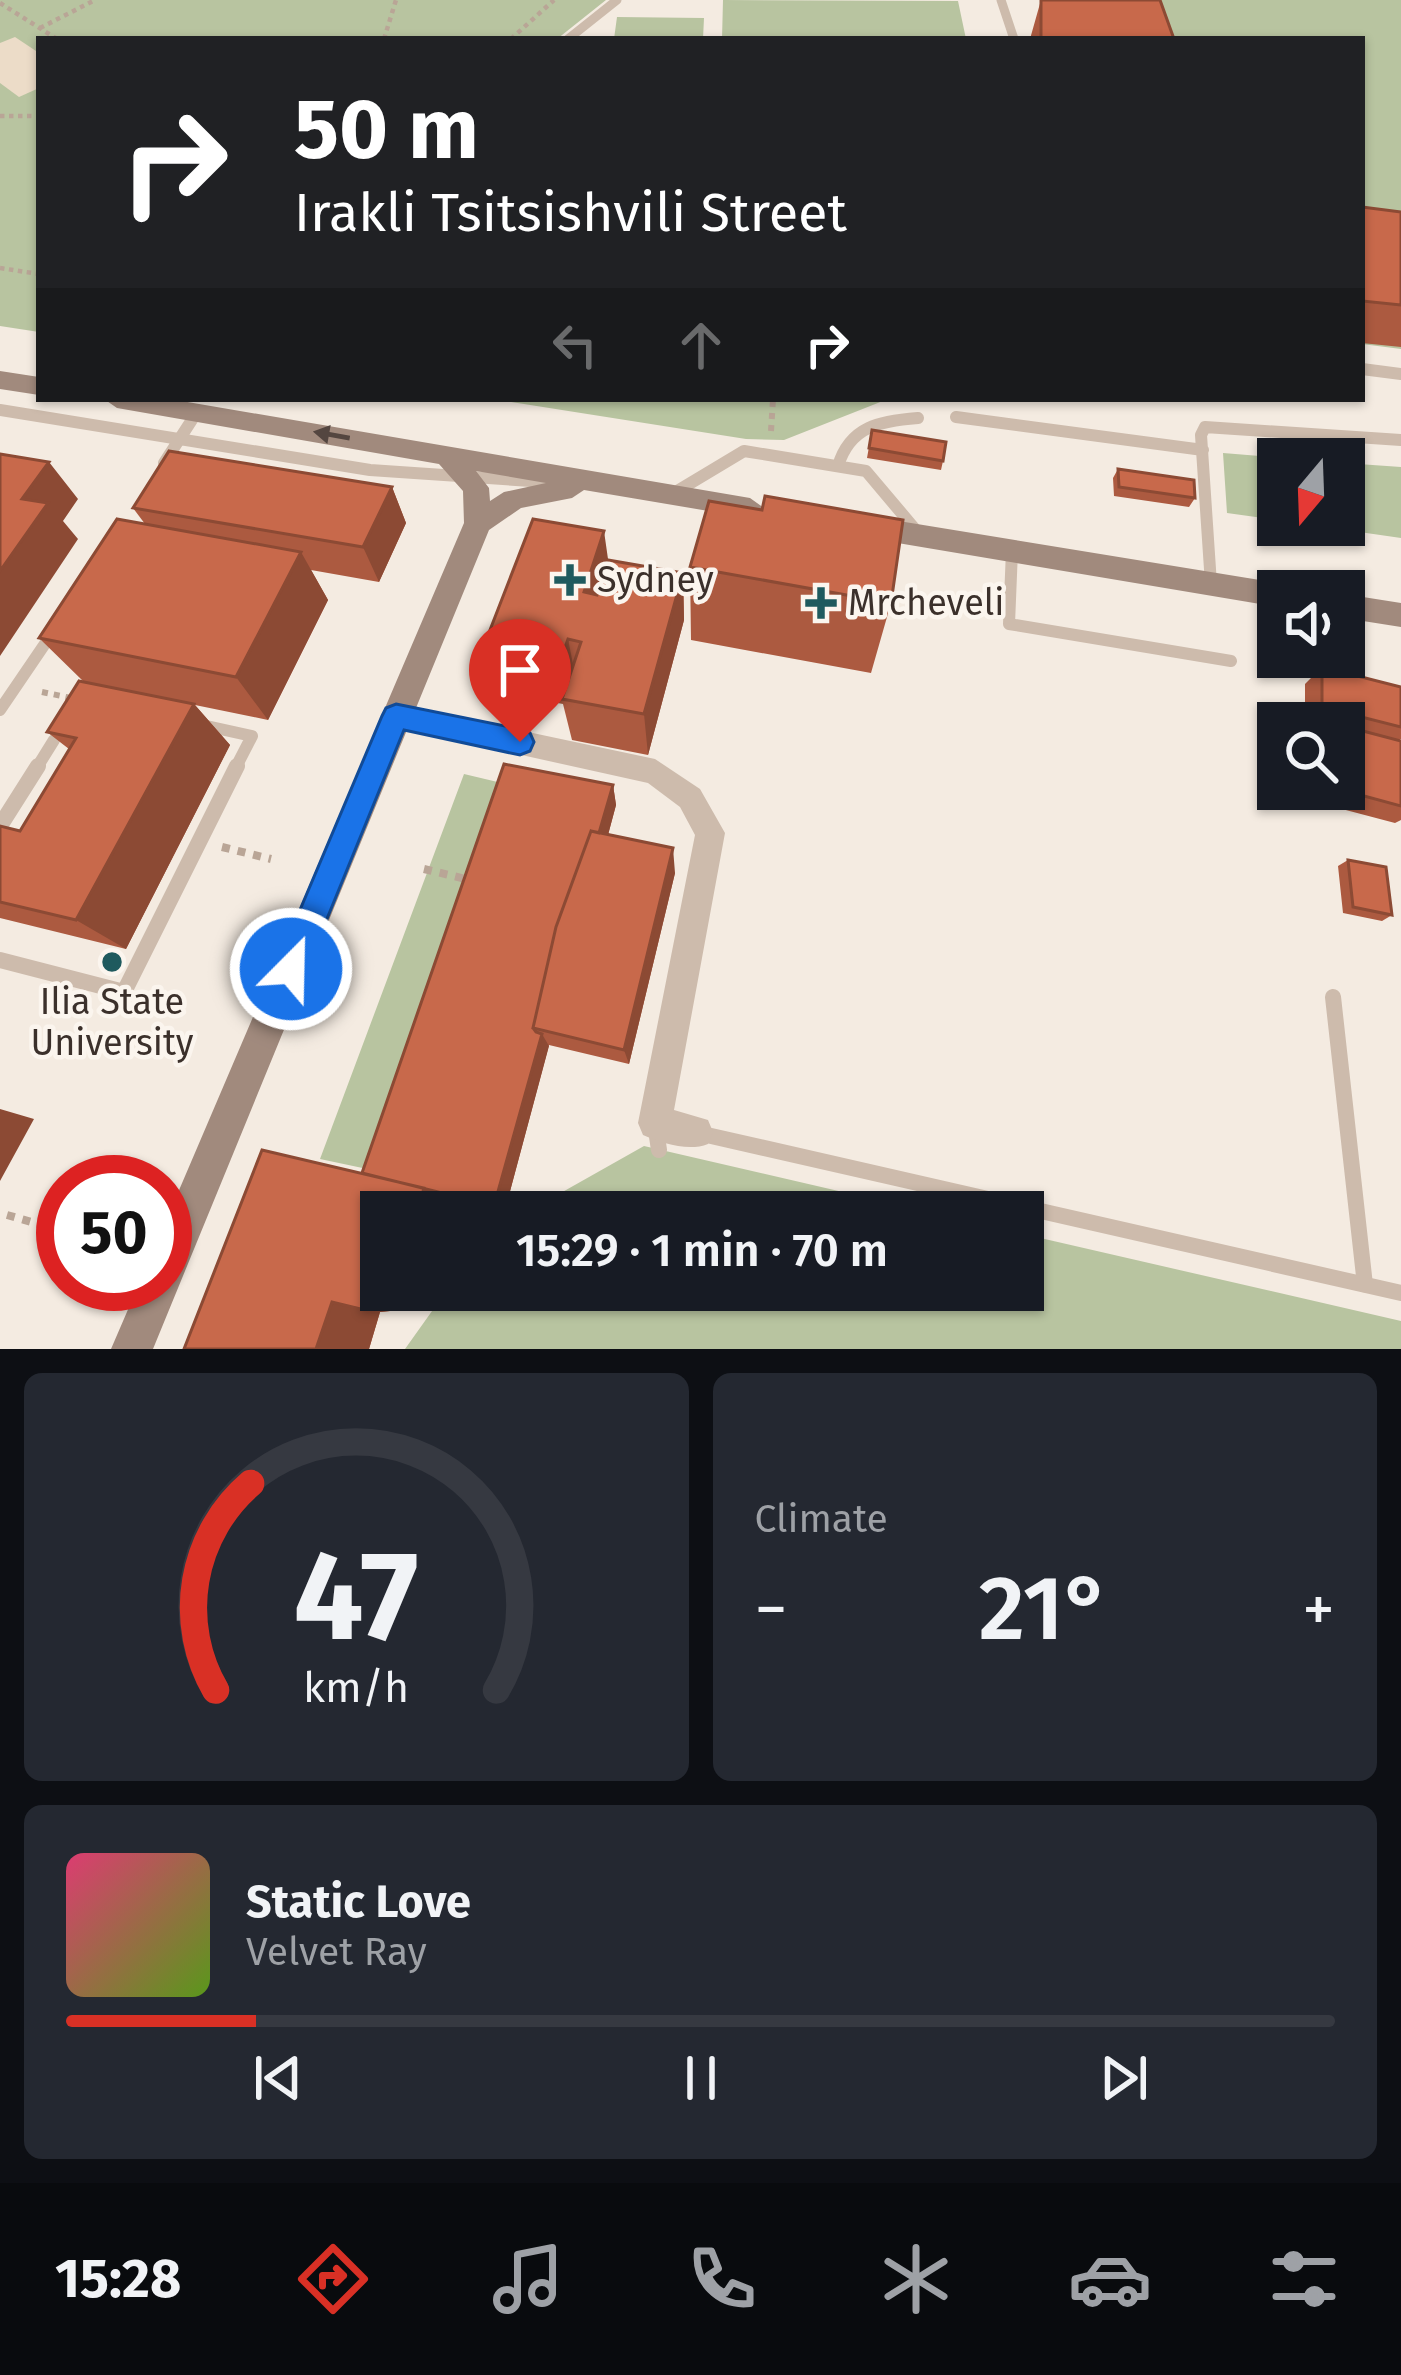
<!DOCTYPE html>
<html lang="en">
<head>
<meta charset="utf-8">
<style>
  :root { --surface:#171b24; --page:#242831; --text:#f1f3f6; --muted:#9ea1a6; --line:#363941; --accent:#d93025 }
  body { margin:0; font-family:"Fira Sans",sans-serif; background:var(--page); color:var(--text); height:100vh; display:flex; flex-direction:column; font-size:45px; white-space:nowrap }
  * { box-sizing:border-box; margin:0 }
  p { font-size:39px; color:var(--muted) }
  .icon { flex:none; width:66px; height:66px; fill:none; stroke:currentColor; stroke-width:2; stroke-linecap:round; stroke-linejoin:round }
  .map { position:relative; height:1349px; overflow:hidden }
  .panel { display:flex; flex-direction:column; gap:24px; padding:24px; background:#0d0f14; flex:1 }
  .panel>* { flex:none }
  .guide { position:absolute; left:36px; top:36px; width:1329px; height:366px; border-radius:0px; box-shadow:0 3px 9px #0004; background:#202124; color:#fff; overflow:hidden }
  .needle { width:78px; rotate:199deg }
  .controls { position:absolute; left:1257px; top:438px; display:grid; gap:24px }
  .controls a { display:grid; place-items:center; width:108px; height:108px; border-radius:0px; background:var(--surface); box-shadow:0 3px 9px #0004; font-size:60px }
  .speed { position:absolute; left:36px; top:1155px; display:flex; gap:24px; font-size:60px; font-weight:700; text-align:center }
  .speed>* { display:grid; place-content:center; width:156px; height:156px; border-radius:50%; background:var(--surface); box-shadow:0 3px 9px #0004; line-height:1 }
  .speed .limit { border:18px solid #d22; background:#fff; color:#111 }
  .pin { position:absolute; display:grid; place-items:center; width:102px; height:102px; color:#fff; margin:-123px -51px; border-radius:50% 50% 50% 0; rotate:-45deg; box-shadow:0 0 12px #0007 }
  .pin .icon { rotate:45deg }
  .me { position:absolute; width:132px; margin:-66px; rotate:23deg; stroke-linejoin:round; filter:drop-shadow(0 0 9px #0008) }
  .turn { display:flex; align-items:center; gap:42px; height:252px; padding:0 60px; font-size:54px }
  .turn .icon { width:156px; height:156px; stroke-width:2.5 }
  .turn b { display:block; font-size:84px; line-height:102px }
  .lanes { display:flex; align-items:center; height:114px; padding:0 60px; background:#0003; justify-content:center; gap:60px; direction:ltr }
  .lanes .off { opacity:.35 }
  .big { font-size:90px; font-weight:600; line-height:1.1 }
  .panel .card { flex:1; display:flex; flex-direction:column; justify-content:center; gap:18px; min-width:0; padding:0 42px; border-radius:18px; background:var(--page) }
  .panel .dial { align-items:center; gap:0 }
  .dial svg { height:312px; overflow:visible; fill:none; stroke:var(--line); stroke-width:7; stroke-linecap:round; text-anchor:middle }
  .dial text { fill:var(--text); stroke:none }
  .song { display:flex; align-items:center; gap:36px }
  .cover { width:144px; height:144px; border-radius:18px; background:linear-gradient(135deg,hsl(340 70% 55%),hsl(90 70% 35%)) }
  .played { height:12px; border-radius:6px; background:linear-gradient(90deg,var(--accent) 15%,var(--line) 15%) }
  .keys { display:flex; justify-content:space-around; direction:ltr }
  .heat { display:flex; justify-content:space-between; align-items:center; font-size:66px; direction:ltr }
  .panel .tiles { flex:1; display:grid; gap:24px; grid-template-columns:1fr 1fr }
  .card:last-child { grid-column:span 2 }
  .trip { position:absolute; left:360px; top:1191px; width:684px; height:120px; border-radius:0px; background:var(--surface); box-shadow:0 3px 9px #0004; font-weight:600; line-height:120px; text-align:center }
  .menu { display:flex; height:192px; justify-content:space-around; align-items:center; background:#090b0e; color:var(--muted) }
  .menu .icon { width:84px; height:84px }
  .menu .on { color:var(--accent) }
  .menu b { font-size:54px; color:var(--text) }
  .map>svg:first-child { display:block }
  .green { fill:#b8c4a0 }
  .plaza { fill:#ecdcc8 }
  .lines { fill:none; stroke-linecap:round; stroke-linejoin:round }
  .path-far2 { stroke:#b9a596; stroke-width:4.5; stroke-dasharray:4.5 4.5; stroke-linecap:butt }
  .path-far1 { stroke:#b9a596; stroke-width:6; stroke-dasharray:6 6; stroke-linecap:butt }
  .path { stroke:#b9a596; stroke-width:8; stroke-dasharray:8 8; stroke-linecap:butt }
  .lane-far2 { stroke:#cdbbac; stroke-width:9 }
  .lane-far1 { stroke:#cdbbac; stroke-width:12 }
  .lane { stroke:#cdbbac; stroke-width:16 }
  .street { fill:#cdbbac; fill-rule:evenodd }
  .secondary { fill:#a18a7d; fill-rule:evenodd }
  .wall { fill:#ac5a40 }
  .shaded-wall { fill:#8c4a34 }
  .building { fill:#c8694b; stroke:#8c4a34; stroke-width:3 }
  .oneway { fill:#544640 }
  .route { fill:#1a73e8; stroke:#114b97; stroke-width:3 }
  .poi-dot { fill:#1f5a5e; stroke:#fbf5ee; stroke-width:4.5 }
  .labels { text-anchor:middle; dominant-baseline:central; stroke-width:9; stroke-linejoin:round; paint-order:stroke }
  .poi-label { font-size:36px; fill:#3b302b; stroke:#fbf5ee; text-anchor:start }
</style>
</head>
<body>
<div class="map">
<svg width="1401" height="1349" viewBox="0 0 1401 1349">
  <rect width="100%" height="100%" fill="#f4ebe1"/>
  <path class="green" d="M0,0H606L557,39H39V332L0,326Z
    M723,0L958,1L966,39H722Z
    M1045,0H1401V349L1362,344V39H1030Z
    M617,17L704,18L703,39H614Z
    M492,399H888L784,440L746,439Z
    M1223,453L1295,459H1278V520L1227,513Z
    M1344,463L1401,467V538L1311,525H1344Z
    M464,774L506,784L372,1170L320,1159Z
    M644,1146L929,1212H527Z
    M1023,1234L1401,1321V1349H405L447,1290H1023Z"/>
  <path class="plaza" d="M15,37L39,53V88L19,97L0,83V43Z"/>
  <g class="lines">
    <path class="path-far2" d="M0,3L57,39
      M40,28L95,0
      M384,39L396,0
      M511,39L554,0
      M0,116H39
      M0,268L39,274"/>
    <path class="path-far1" d="M771,431L773,399
      M42,692L76,699"/>
    <path class="path" d="M222,847L271,859
      M424,869L470,880
      M7,1215L63,1231"/>
    <path class="lane-far2" d="M1001,0L1014,39
      M568,39L617,0"/>
    <path class="lane-far1" d="M1362,369L1401,374
      M0,410L370,470L560,483
      M956,417L1203,450
      M164,463L197,412
      M838,466C850,426 880,421 918,418
      M669,496L744,451L866,471L920,535
      M1012,550L1009,624L1231,661
      M1211,584L1201,435L1205,427L1401,440
      M0,710L53,632
      M202,725L252,736L235,769
      M36,769L54,740"/>
    <path class="lane" d="M0,826L38,766
      M0,960L124,992L237,766
      M1333,997L1365,1285
      M655,1123L659,1150
      M698,1133L1401,1293"/>
    <path class="street" d="M396,704L655,759L700,789L725,833L674,1110L708,1120L713,1132L708,1144C688,1152 662,1143 643,1135L638,1123L695,835L680,807L648,783L386,725L382,716L386,707Z"/>
    <path class="secondary" d="M0,371L39,377V395L0,389Z
      M104,399H170L750,498L764,508L750,518L584,490L572,498L521,508L489,530L153,1349H111L139,1284H165V1223L464,523L463,491L439,464L117,408ZM476,471L546,483L504,492L490,501L489,488Z
      M862,515L1278,583L1290,591H1278V607L862,537L848,526Z
      M1344,594L1401,603V627L1344,618Z"/>
  </g>
  <path class="wall" d="M1041,0L1174,39H1030Z
    M1362,207L1401,212V347L1362,343Z
    M872,430L943,461L941,470L867,458Z
    M1118,469L1195,498L1189,507L1114,496L1113,478Z
    M392,487L406,523L379,582L311,570L328,600L268,720L195,705L230,745L126,949L0,918V826L20,831L69,749L47,732L84,682L39,638L145,524L133,508Z
    M608,560L683,573L684,620L648,755L572,740L563,704L498,692L483,648Z
    M690,567L891,603L871,673L691,640Z
    M1322,667L1401,687V739L1399,740L1401,741V820L1395,823L1323,804L1324,789H1344V723H1305V684Z
    M613,785L616,805L608,835L675,873L629,1064L549,1045L505,1210L456,1199L462,1201L381,1290H436L434,1298H423L420,1308L380,1312L369,1349H184L362,1173Z
    M1348,860L1392,915L1382,921L1343,913L1338,866Z"/>
  <path class="shaded-wall" d="M49,462L78,499L63,521L78,539L0,656V571L22,499Z
    M392,487L406,523L379,582L363,547Z
    M604,531L611,580L592,639L584,592Z
    M301,552L328,600L268,720L236,677Z
    M683,573L684,620L648,755L644,714Z
    M568,639L577,684L569,700L560,662Z
    M194,704L230,745L126,949L76,920Z
    M613,785L616,805L602,857L598,838Z
    M673,848L675,873L629,1064L624,1050Z
    M542,1034L549,1046L505,1210L494,1206Z
    M0,1109L34,1119L0,1181Z
    M424,1188L462,1201L459,1212H417Z
    M392,1290H436L434,1298H423L420,1308L380,1312L369,1349H316L332,1302L378,1297Z"/>
  <path class="building" d="M1041,0H1160L1174,39H1041Z
    M1362,207L1401,212V305L1362,301Z
    M872,430L946,442L943,461L869,448Z
    M169,451L392,487L363,547L133,508Z
    M0,454L49,462L22,499L48,503L0,571Z
    M1118,469L1194,480L1195,498L1119,487Z
    M765,496L903,520L891,603L690,567L709,501L762,510Z
    M117,519L301,552L236,677L39,638Z
    M533,519L604,531L584,592L597,595L608,560L683,573L644,714L562,699L581,642L568,639L560,662L483,648Z
    M1322,667L1401,687V727L1322,707Z
    M79,681L194,704L76,920L0,902V826L20,831L76,738L47,732Z
    M1344,726L1401,741V806L1342,790L1344,789Z
    M504,764L613,785L599,833L591,831L556,927L533,1028L536,1032L542,1034L494,1206L362,1173Z
    M591,831L673,848L624,1050L533,1028L556,927Z
    M1348,860L1386,867L1392,915L1353,907Z
    M262,1150L424,1188L417,1212H381V1290H392L389,1300L378,1297L373,1312L332,1302L316,1349H184Z"/>
  <defs><path id="oneway-solid" d="M-6-.8H1V-3.2L6.5 0L1 3.2V.8H-6Z" transform="scale(3)"/></defs>
  <use class="oneway" href="#oneway-solid" transform="translate(332 435) rotate(-170)"/>
  <path class="route" d="M396,704L520,729L530,733L534,742L530,751L520,755L404,730L302,980L291,985L279,980L275,969L382,716L386,708Z"/>
  <g class="poi-dot">
    <path d="M564 562h12v12h12v12h-12v12h-12v-12h-12v-12h12z"/>
    <path d="M815 585h12v12h12v12h-12v12h-12v-12h-12v-12h12z"/>
    <circle cx="112" cy="962" r="12"/>
  </g>
  <g class="labels">
    <g class="poi-label">
      <text x="597" y="580">Sydney</text>
      <text x="848" y="603">Mrcheveli</text>
      <text x="112" y="1002" text-anchor="middle">Ilia State<tspan x="112" dy="41">University</tspan></text>
    </g>
  </g>
</svg>
<div class="controls">
<a><svg class="needle" viewBox="-14 -14 28 28"><path d="M0-13l5 13h-10z" fill="#e53935"/><path d="M0 13l5-13h-10z" fill="#9ea1a6"/></svg></a>
<a><svg class="icon" aria-label="sound" viewBox="0 0 24 24"><path d="M4 9h4l5-4v14l-5-4H4zM17 9q2 3 0 6"/></svg></a>
<a><svg class="icon" aria-label="search" viewBox="0 0 24 24"><circle cx="10" cy="10" r="6"/><path d="M15 15l6 6"/></svg></a>
</div>
<div class="speed"><div class="limit">50</div></div>
<div class="pin" style="left:520px;top:742px;background:#d93025"><svg class="icon" aria-label="arrive" viewBox="0 0 24 24"><path d="M6 21V4h12l-3 4 3 4H6"/></svg></div>
<svg class="me" style="left:291px;top:969px" viewBox="-20 -20 40 40"><circle r="17" fill="#1a73e8" stroke="#fff" stroke-width="3"/><path d="M0-11L8 9 0 5-8 9z" fill="#fff"/></svg>
<div class="trip">15:29 · 1 min · 70 m</div>
<div class="guide">
<div class="turn"><svg class="icon" aria-label="right" viewBox="0 0 24 24"><path d="M7 20v-9h11M14 6l5 5-5 5"/></svg><div><b>50 m</b>Irakli Tsitsishvili Street</div></div>
<div class="lanes"><svg class="icon off" aria-label="left" viewBox="0 0 24 24"><path d="M17 20v-9H6M10 6l-5 5 5 5"/></svg><svg class="icon off" aria-label="ahead" viewBox="0 0 24 24"><path d="M12 20V5M6 11l6-6 6 6"/></svg><svg class="icon" aria-label="right" viewBox="0 0 24 24"><path d="M7 20v-9h11M14 6l5 5-5 5"/></svg></div>
</div>
</div>
<section class="panel">
<div class="tiles">
<div class="card dial"><svg viewBox="0 0 100 80">
<path d="M14 69A42 42 0 1 1 86 69"/>
<path d="M14 69A42 42 0 0 1 23 16" stroke="#d93025"/>
<text x="50" y="56" font-size="32" font-weight="700">47</text>
<text x="50" y="72" font-size="11">km/h</text>
</svg></div>
<div class="card"><p>Climate</p>
<div class="heat"><a>−</a><b class="big">21°</b><a>+</a></div>
</div>
<div class="card">
<div class="song"><i class="cover"></i><div><b>Static Love</b><p>Velvet Ray</p></div></div>
<div class="played"></div>
<div class="keys"><svg class="icon" aria-label="previous" viewBox="0 0 24 24"><path d="M18 5L8 12l10 7zM5 5v14"/></svg><svg class="icon" aria-label="pause" viewBox="0 0 24 24"><path d="M8 5v14M16 5v14"/></svg><svg class="icon" aria-label="next" viewBox="0 0 24 24"><path d="M6 5l10 7-10 7zM19 5v14"/></svg></div>
</div>
</div>
</section>
<nav class="menu">
<b>15:28</b>
<svg class="icon on" aria-label="directions" viewBox="0 0 24 24"><path d="M12 3l9 9-9 9-9-9zM9 14v-3h6M13 9l2 2-2 2"/></svg>
<svg class="icon" aria-label="music" viewBox="0 0 24 24"><path d="M9 18V5l10-2v13"/><circle cx="6" cy="18" r="3"/><circle cx="16" cy="16" r="3"/></svg>
<svg class="icon" aria-label="phone" viewBox="0 0 24 24"><path d="M5 4h4l2 5-3 2q2 4 5 5l2-3 5 2v4C11 20 4 13 5 4z"/></svg>
<svg class="icon" aria-label="climate" viewBox="0 0 24 24"><path d="M12 3v18M4 7l16 10M4 17L20 7"/></svg>
<svg class="icon" aria-label="car" viewBox="0 0 24 24"><path d="M5 17H2v-5l4-1 3-4h7l3 4 3 1v5h-3M9 17h6M6 11h13"/><circle cx="7" cy="17" r="2"/><circle cx="17" cy="17" r="2"/></svg>
<svg class="icon" aria-label="filters" viewBox="0 0 24 24"><path d="M4 7h16M4 17h16"/><circle cx="9" cy="7" r="2"/><circle cx="15" cy="17" r="2"/></svg>
</nav>
</body>
</html>
